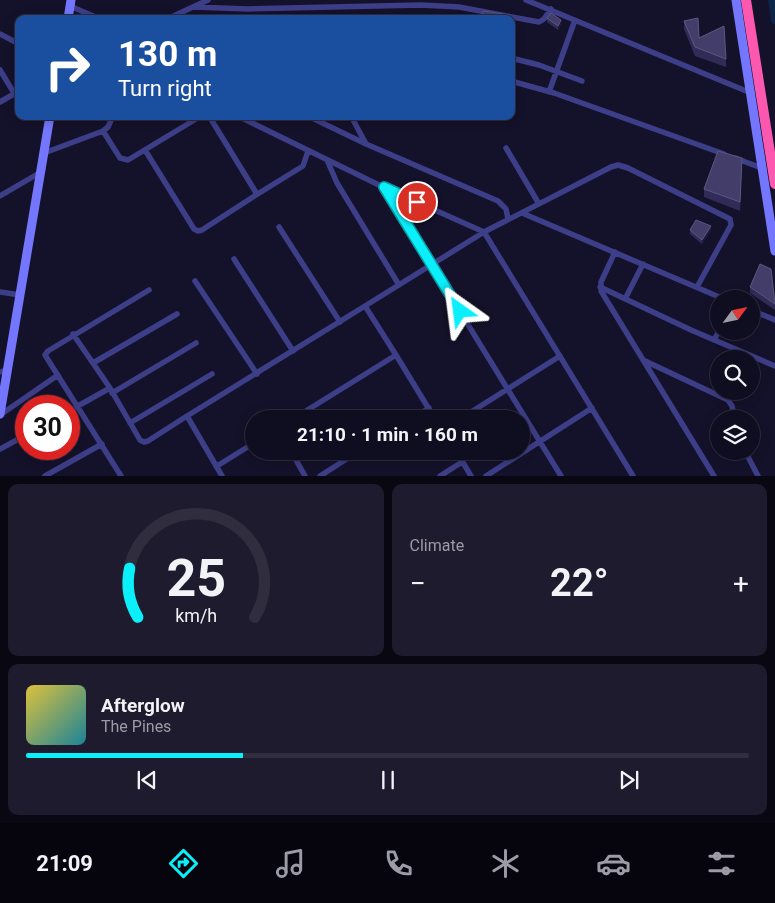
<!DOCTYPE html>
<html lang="en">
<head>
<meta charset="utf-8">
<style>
  :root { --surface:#0f0d20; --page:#1d1b2d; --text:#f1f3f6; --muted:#9b9ca5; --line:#2f2d3e; --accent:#0beffb }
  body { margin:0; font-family:Roboto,sans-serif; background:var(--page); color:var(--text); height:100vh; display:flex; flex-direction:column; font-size:19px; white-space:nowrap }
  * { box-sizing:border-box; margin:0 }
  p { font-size:16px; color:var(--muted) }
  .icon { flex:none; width:28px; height:28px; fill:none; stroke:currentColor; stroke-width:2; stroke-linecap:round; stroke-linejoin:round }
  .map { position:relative; height:476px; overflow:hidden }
  .sheet { display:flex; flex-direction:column; gap:8px; padding:8px; background:#080712; flex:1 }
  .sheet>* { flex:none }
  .guide { position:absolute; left:15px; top:15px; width:500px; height:105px; border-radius:10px; box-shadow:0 2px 12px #0003,0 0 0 1px var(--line); background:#1a4fa0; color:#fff; overflow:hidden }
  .needle { width:32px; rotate:57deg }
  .buttons { position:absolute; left:710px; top:290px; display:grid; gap:10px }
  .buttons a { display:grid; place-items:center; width:50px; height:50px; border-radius:50%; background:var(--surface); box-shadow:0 2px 12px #0003,0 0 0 1px var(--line); font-size:25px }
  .speed { position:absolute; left:15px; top:395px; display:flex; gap:10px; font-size:25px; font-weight:700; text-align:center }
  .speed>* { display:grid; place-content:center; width:65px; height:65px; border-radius:50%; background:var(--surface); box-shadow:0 2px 12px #0003,0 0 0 1px var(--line); line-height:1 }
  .speed .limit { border:8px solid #d22; background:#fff; color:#111 }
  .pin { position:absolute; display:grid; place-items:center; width:42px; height:42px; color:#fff; margin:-21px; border:2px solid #fff; border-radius:50%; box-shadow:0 1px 5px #0007 }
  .me { position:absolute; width:55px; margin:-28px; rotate:329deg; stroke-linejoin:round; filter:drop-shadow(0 0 4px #0008) }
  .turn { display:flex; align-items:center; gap:18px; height:105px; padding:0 20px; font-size:22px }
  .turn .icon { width:65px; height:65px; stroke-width:2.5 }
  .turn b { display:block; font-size:35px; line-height:42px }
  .big { font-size:38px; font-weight:700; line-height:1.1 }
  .sheet .tile { flex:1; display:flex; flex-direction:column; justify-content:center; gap:8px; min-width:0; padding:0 18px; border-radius:10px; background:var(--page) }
  .sheet .dial { align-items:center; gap:0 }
  .dial svg { height:130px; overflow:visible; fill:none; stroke:var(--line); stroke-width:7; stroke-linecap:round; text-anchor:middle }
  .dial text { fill:var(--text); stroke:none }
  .song { display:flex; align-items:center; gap:15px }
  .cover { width:60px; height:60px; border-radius:8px; background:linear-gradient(135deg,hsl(50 70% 55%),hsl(190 70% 35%)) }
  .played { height:5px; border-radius:2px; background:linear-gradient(90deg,var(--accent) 30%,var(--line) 30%) }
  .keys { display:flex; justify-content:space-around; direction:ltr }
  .heat { display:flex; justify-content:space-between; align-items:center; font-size:28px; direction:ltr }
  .sheet .tiles { flex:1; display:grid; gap:8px; grid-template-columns:1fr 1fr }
  .tile:last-child { grid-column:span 2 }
  .trip { position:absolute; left:245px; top:410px; width:285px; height:50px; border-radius:25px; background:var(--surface); box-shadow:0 2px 12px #0003,0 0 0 1px var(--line); font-weight:700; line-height:50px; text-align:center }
  .tab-bar { display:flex; height:80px; justify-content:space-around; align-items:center; background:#06050d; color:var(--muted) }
  .tab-bar .icon { width:35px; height:35px }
  .tab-bar .on { color:var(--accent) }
  .tab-bar b { font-size:22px; color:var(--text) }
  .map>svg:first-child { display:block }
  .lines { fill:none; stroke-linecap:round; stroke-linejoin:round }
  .canal { stroke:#0c2548; stroke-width:8 }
  .street { stroke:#3d3e88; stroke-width:5.5 }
  .secondary { stroke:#7477fd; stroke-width:9 }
  .highway { stroke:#fc58af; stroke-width:10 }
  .wall { fill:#312b58 }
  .shaded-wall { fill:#1e193e }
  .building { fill:#433e69; stroke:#5c5781 }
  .route-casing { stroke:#079ba3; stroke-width:12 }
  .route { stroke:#0beffb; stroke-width:9 }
</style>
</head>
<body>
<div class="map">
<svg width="775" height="476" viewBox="0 0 775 476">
  <rect width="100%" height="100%" fill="#14112a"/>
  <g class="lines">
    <path class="canal" d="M772,0L775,20"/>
    <path class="street" d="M526,0L751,93
      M70,6L100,19
      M193,7L248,9L421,5L459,7L539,22L544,19L551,9
      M167,19L208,0
      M0,34L19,44
      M511,58L539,65L582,81
      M0,70L14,93
      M511,81L554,93L724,154
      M549,92L575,20
      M0,102L19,91
      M238,116L383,187L484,232L633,476
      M308,116L366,144L498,201L506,209L508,219
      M351,116L366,144
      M103,131L120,158L128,160L201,116
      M506,148L539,204
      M145,150L194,229L198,231L202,230L256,195L255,191L209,116
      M44,153L103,131L108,127L113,116
      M735,158L764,169
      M327,160L337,183L399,285
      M384,188L561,476
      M256,195L303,166L308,151
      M0,196L41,172
      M522,213L724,299
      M279,227L340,322
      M615,252L601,282V291L714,476
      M234,259L293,351
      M195,281L257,374
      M600,287L691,330L775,366
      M0,292L20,295
      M625,299L643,264
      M751,310L775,320
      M73,334L110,388L140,440L144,442L148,441L187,416L222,476
      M714,340L719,331
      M396,355L435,419
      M643,360L728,400L732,406L735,419
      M93,363L177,314
      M0,372L7,370
      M112,393L196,343
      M728,400L731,391
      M69,411L110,388
      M0,415L58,375
      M187,416L365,306
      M293,419L396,355L365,306L484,232L611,167L618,165L628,168L730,219L731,225L697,287
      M411,419L429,408
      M460,419L560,356
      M130,423L212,374
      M0,449L26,435
      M291,451L305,476
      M456,451L471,476
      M745,451L758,476
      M217,466L254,443
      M45,476L102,444
      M121,476L45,355L48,351L149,290
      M320,476L359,451
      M440,476L462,462
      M486,476L592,408"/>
    <path class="secondary" d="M736,0L775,251
      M68,19L71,0
      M0,414L50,116"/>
    <path class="highway" d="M746,0L775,184"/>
  </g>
  <path class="wall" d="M547,18L561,24L558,30L547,22Z
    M684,21L699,38L726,59V67L695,56L684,29Z
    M742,166L740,211L704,197V189Z
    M690,230H711L702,244L690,234Z
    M750,287L775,304V310L750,293Z"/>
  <path class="shaded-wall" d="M561,20V24L558,30V26Z
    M711,226V230L702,244V240Z"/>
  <path class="building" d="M483,11L510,15L509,19H482Z
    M551,13L561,20L558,26L547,18Z
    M698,18L699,38L724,26L726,59L695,47L684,21Z
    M718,151L742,158L740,202L704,189Z
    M696,220L711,226L702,240L690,230Z
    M760,264L771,269L775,304L750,287Z"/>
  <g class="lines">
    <defs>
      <path id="route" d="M417,202L384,187L460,311"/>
    </defs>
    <use href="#route" class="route-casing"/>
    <use href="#route" class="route"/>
  </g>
</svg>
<div class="buttons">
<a><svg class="needle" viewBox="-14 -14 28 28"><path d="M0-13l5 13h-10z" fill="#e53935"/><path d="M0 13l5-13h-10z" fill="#9b9ca5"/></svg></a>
<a><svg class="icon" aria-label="search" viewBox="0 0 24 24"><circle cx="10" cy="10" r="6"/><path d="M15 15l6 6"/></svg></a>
<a><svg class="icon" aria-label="layers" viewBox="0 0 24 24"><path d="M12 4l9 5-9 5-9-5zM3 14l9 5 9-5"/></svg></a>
</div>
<div class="speed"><div class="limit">30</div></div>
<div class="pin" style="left:417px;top:202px;background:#d93025"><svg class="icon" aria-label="arrive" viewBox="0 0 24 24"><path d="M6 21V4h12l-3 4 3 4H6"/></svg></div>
<svg class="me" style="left:460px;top:311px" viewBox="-20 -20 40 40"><path d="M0-17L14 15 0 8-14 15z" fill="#0beffb" stroke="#fff" stroke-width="4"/></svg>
<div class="trip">21:10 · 1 min · 160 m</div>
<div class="guide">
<div class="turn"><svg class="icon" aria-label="right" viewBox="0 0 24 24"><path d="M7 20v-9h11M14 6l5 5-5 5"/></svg><div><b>130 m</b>Turn right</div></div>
</div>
</div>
<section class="sheet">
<div class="tiles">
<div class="tile dial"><svg viewBox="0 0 100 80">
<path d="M14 69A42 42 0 1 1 86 69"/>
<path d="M14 69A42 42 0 0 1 9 39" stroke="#0beffb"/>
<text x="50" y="56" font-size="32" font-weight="700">25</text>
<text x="50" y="72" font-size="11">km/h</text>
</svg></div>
<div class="tile"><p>Climate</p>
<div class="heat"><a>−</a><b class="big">22°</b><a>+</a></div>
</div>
<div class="tile">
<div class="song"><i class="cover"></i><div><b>Afterglow</b><p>The Pines</p></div></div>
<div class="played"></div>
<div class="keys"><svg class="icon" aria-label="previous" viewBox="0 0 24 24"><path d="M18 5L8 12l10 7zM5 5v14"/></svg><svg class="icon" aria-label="pause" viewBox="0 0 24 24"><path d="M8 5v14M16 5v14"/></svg><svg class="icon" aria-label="next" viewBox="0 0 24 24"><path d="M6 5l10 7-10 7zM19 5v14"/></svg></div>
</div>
</div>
</section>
<nav class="tab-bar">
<b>21:09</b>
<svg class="icon on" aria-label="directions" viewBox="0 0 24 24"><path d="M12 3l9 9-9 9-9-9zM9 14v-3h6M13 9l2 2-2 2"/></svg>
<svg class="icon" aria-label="music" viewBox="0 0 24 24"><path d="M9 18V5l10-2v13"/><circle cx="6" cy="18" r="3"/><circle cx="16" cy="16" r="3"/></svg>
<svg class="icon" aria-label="phone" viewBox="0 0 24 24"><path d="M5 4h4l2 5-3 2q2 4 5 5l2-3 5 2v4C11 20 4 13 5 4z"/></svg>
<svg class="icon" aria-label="climate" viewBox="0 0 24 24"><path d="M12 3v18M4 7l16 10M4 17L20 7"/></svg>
<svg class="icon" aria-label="car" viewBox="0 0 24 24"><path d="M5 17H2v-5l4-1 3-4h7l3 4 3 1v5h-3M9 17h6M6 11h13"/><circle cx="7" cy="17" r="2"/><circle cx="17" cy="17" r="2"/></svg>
<svg class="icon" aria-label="filters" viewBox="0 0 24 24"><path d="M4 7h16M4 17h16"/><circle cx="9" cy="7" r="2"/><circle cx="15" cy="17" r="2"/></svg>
</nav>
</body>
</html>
